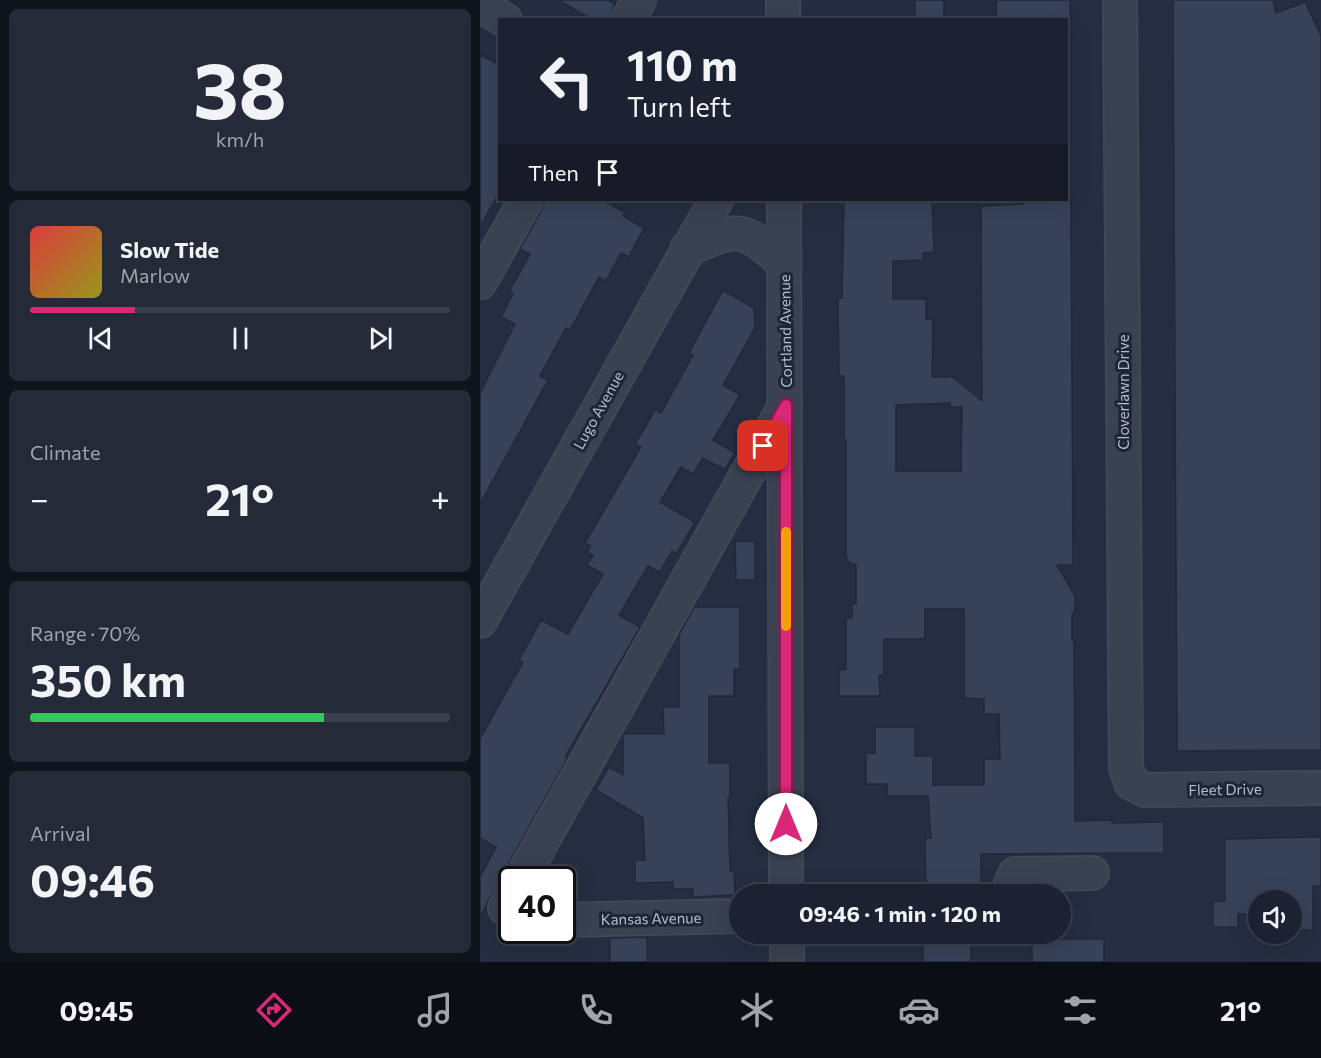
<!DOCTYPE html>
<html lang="en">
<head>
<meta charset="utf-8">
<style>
  :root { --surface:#1c2231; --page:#252a39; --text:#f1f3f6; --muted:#a0a4ab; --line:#3a3f4d; --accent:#db2777 }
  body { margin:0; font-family:Commissioner,sans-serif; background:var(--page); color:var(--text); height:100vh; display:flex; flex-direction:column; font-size:22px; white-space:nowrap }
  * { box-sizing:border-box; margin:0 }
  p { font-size:20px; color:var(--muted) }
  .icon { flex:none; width:33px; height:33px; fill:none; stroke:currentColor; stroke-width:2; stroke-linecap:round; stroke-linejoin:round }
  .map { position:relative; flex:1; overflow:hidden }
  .sheet { display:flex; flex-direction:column; gap:9px; padding:9px; background:#0f131b; width:480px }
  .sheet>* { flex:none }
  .banner { position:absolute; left:18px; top:18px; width:570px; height:183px; border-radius:0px; box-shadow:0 6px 24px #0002,0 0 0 2px var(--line); background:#1c2231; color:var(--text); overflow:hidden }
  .controls { position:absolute; left:768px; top:890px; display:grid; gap:12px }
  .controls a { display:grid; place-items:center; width:54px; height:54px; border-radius:50%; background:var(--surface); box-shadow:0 6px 24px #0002,0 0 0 2px var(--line); font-size:30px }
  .speed { position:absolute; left:18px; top:866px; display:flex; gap:12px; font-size:30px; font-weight:700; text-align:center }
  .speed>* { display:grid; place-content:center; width:78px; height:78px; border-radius:50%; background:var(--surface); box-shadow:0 6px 24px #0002,0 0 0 2px var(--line); line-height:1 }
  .speed .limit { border:3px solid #111; border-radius:9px; background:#fff; color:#111 }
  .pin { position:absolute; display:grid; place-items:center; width:51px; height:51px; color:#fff; margin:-26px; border-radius:12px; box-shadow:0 3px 9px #0006 }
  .me { position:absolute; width:66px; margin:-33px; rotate:0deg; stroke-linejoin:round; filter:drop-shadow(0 0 4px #0008) }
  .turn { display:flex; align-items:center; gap:21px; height:126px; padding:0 30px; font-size:27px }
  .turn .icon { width:78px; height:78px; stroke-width:2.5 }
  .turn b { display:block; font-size:42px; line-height:51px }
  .then { display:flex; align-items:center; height:57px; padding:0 30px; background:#0003; gap:12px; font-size:22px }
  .big { font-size:45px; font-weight:700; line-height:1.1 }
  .sheet .card { flex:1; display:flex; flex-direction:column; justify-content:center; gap:9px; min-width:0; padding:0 21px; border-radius:9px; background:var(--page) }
  .sheet .dial { align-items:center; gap:0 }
  .dial b { font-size:78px; line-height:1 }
  .song { display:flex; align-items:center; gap:18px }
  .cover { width:72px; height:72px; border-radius:9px; background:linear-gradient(135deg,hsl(0 70% 55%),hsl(60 70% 35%)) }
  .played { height:6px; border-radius:3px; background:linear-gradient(90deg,var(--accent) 25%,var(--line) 25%) }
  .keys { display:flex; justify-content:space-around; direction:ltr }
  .heat { display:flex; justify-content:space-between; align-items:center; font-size:33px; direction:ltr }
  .charge { height:9px; border-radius:4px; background:linear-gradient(90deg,#34c759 70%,var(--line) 0) }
  .trip { position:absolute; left:249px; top:884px; width:342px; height:60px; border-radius:30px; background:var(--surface); box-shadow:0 6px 24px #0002,0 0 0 2px var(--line); font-weight:700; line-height:60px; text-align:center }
  .menu { display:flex; height:96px; justify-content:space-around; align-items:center; background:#0b0e14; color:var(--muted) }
  .menu .icon { width:42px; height:42px }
  .menu .on { color:var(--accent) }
  .menu b { font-size:27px; color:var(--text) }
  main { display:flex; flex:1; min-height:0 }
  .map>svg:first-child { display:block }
  .building { fill:#374258; stroke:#212838; stroke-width:1.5; fill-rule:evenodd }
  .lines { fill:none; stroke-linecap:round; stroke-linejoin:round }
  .minor-casing { stroke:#444a5a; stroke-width:36 }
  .minor { stroke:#3a4151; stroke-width:33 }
  .route-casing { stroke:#8e194d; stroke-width:15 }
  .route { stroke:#db2777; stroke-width:10 }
  .slow { stroke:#f59e0b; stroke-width:10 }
  .labels { text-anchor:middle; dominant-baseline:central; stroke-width:6; stroke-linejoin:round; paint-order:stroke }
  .street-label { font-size:15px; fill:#b7bccb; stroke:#1e2636 }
</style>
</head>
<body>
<main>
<section class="sheet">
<div class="card dial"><b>38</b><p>km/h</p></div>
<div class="card">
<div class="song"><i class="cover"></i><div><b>Slow Tide</b><p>Marlow</p></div></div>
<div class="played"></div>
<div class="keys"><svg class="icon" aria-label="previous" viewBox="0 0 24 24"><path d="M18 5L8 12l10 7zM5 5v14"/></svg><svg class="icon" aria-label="pause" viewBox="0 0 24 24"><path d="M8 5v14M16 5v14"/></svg><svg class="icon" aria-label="next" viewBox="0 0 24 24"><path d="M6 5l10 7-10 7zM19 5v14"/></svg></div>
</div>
<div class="card"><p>Climate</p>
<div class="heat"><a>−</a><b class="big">21°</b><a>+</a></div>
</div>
<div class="card"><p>Range · 70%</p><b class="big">350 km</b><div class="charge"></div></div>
<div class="card"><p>Arrival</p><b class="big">09:46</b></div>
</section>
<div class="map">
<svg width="841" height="962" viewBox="0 0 841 962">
  <rect width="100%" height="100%" fill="#252e41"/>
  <path class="building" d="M78,0H129L135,4L129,20H113Z
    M435,0H464V20H435Z
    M516,0H590V20H516Z
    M693,0H793L796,13L825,2L841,36V750L697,751Z
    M0,55L20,65V191L0,227Z
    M65,200H122L145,212L143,216L164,228L149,257L141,253L126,281L119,277L90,330L86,328L60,376L68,380L0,504V393L35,324L21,317L33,294L29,292L50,254L40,249L62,209Z
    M364,200H452L454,252L443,253V260L413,261V299H446V319H453L452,377H470V375L502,401L501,206L543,204V200H591L593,565H577L595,596V609L592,616V641H594L595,821L632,820V823L684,822V853L501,854V894H446L445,838H451L448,796H407V784H386V753H395V727H435V756H453V785H504V759H520L519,714H504V699L484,698V609H445V639H404V675H399L400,696H359V670L366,669V618H372V604H376V565L368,562L366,556V440H364V376H359L358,298H362ZM470,403V407H482L481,471H416V405Z
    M243,290L274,308L275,328L243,385L260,395L233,440L255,453L245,470L223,458L213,474L201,467L180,502L215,522L197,553L192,551L180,572L168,566L139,615L160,627L85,757L87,759L25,870L21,881L9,899L0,919V877L16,847L0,838V739L43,662L39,660L61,620L88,634L123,574L107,565L113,555L107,553L111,546L105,543L161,447L155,444L175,410L181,413L213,355L209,353Z
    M255,541H275V580H256Z
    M214,607H260V669H254V696H229V763H250V798H248L250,871H254L255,895L213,897V889H193V882L155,883V860H165L163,818L116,790L129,767L143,775V734H184L183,707H199V635Z
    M841,837V886H833V930H812V900H778V914H758V927H733V901H745V839Z
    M167,937V962H130V938Z
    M491,937V962H443V938Z
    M552,939H624V962H552Z"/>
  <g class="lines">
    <defs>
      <path id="minor" d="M303,0V20
        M640,0L646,767L651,783L665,790L841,788
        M0,5L25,20
        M148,20L159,0
        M304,200L306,894
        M207,249C260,227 260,225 304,263
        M0,282L46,200
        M0,621L236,200
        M41,879L305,406
        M527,894L535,874L612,873
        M32,896L25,908L32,910
        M82,920L260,916
        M307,933V962"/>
    </defs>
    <use href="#minor" class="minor-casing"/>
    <use href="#minor" class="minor"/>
  </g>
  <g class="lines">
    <defs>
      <path id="route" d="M283,446L306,405V824"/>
    </defs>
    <use href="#route" class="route-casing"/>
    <use href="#route" class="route"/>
    <path class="slow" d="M306,532V626"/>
  </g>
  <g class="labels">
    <g class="street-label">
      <text transform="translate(305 331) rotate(-91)">Cortland Avenue</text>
      <text transform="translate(643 392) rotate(-90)">Cloverlawn Drive</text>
      <text transform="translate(118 410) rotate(-61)">Lugo Avenue</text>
      <text transform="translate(745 789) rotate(-1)">Fleet Drive</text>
      <text transform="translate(171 918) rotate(-1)">Kansas Avenue</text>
    </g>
  </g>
</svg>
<div class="controls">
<a><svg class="icon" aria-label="sound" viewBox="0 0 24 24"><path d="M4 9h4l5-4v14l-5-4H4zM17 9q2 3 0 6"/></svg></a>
</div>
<div class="speed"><div class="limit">40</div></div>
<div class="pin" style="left:283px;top:446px;background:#d93025"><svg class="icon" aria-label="arrive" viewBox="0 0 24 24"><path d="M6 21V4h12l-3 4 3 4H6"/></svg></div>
<svg class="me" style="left:306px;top:824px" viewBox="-20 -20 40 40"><circle r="19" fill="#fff"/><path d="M0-13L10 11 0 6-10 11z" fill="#db2777"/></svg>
<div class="trip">09:46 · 1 min · 120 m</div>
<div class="banner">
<div class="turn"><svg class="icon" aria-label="left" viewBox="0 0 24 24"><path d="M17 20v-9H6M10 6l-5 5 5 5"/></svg><div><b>110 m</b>Turn left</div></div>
<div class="then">Then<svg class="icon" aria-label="arrive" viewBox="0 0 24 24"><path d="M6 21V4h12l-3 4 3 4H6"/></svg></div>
</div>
</div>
</main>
<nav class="menu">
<b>09:45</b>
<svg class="icon on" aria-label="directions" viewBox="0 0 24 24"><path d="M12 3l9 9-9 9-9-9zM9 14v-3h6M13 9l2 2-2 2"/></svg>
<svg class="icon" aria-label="music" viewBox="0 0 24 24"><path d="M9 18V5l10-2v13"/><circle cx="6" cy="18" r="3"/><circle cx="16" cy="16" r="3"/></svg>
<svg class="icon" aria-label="phone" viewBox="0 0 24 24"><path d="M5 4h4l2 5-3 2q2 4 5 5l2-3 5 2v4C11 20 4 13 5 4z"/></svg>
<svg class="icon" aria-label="climate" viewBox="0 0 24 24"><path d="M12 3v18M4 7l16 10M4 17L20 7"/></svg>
<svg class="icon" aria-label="car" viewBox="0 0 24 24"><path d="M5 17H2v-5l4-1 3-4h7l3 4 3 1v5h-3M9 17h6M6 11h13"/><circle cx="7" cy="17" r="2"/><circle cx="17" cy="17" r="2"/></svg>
<svg class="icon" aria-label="filters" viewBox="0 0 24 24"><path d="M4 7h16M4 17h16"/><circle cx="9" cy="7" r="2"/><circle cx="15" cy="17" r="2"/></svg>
<b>21°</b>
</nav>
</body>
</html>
